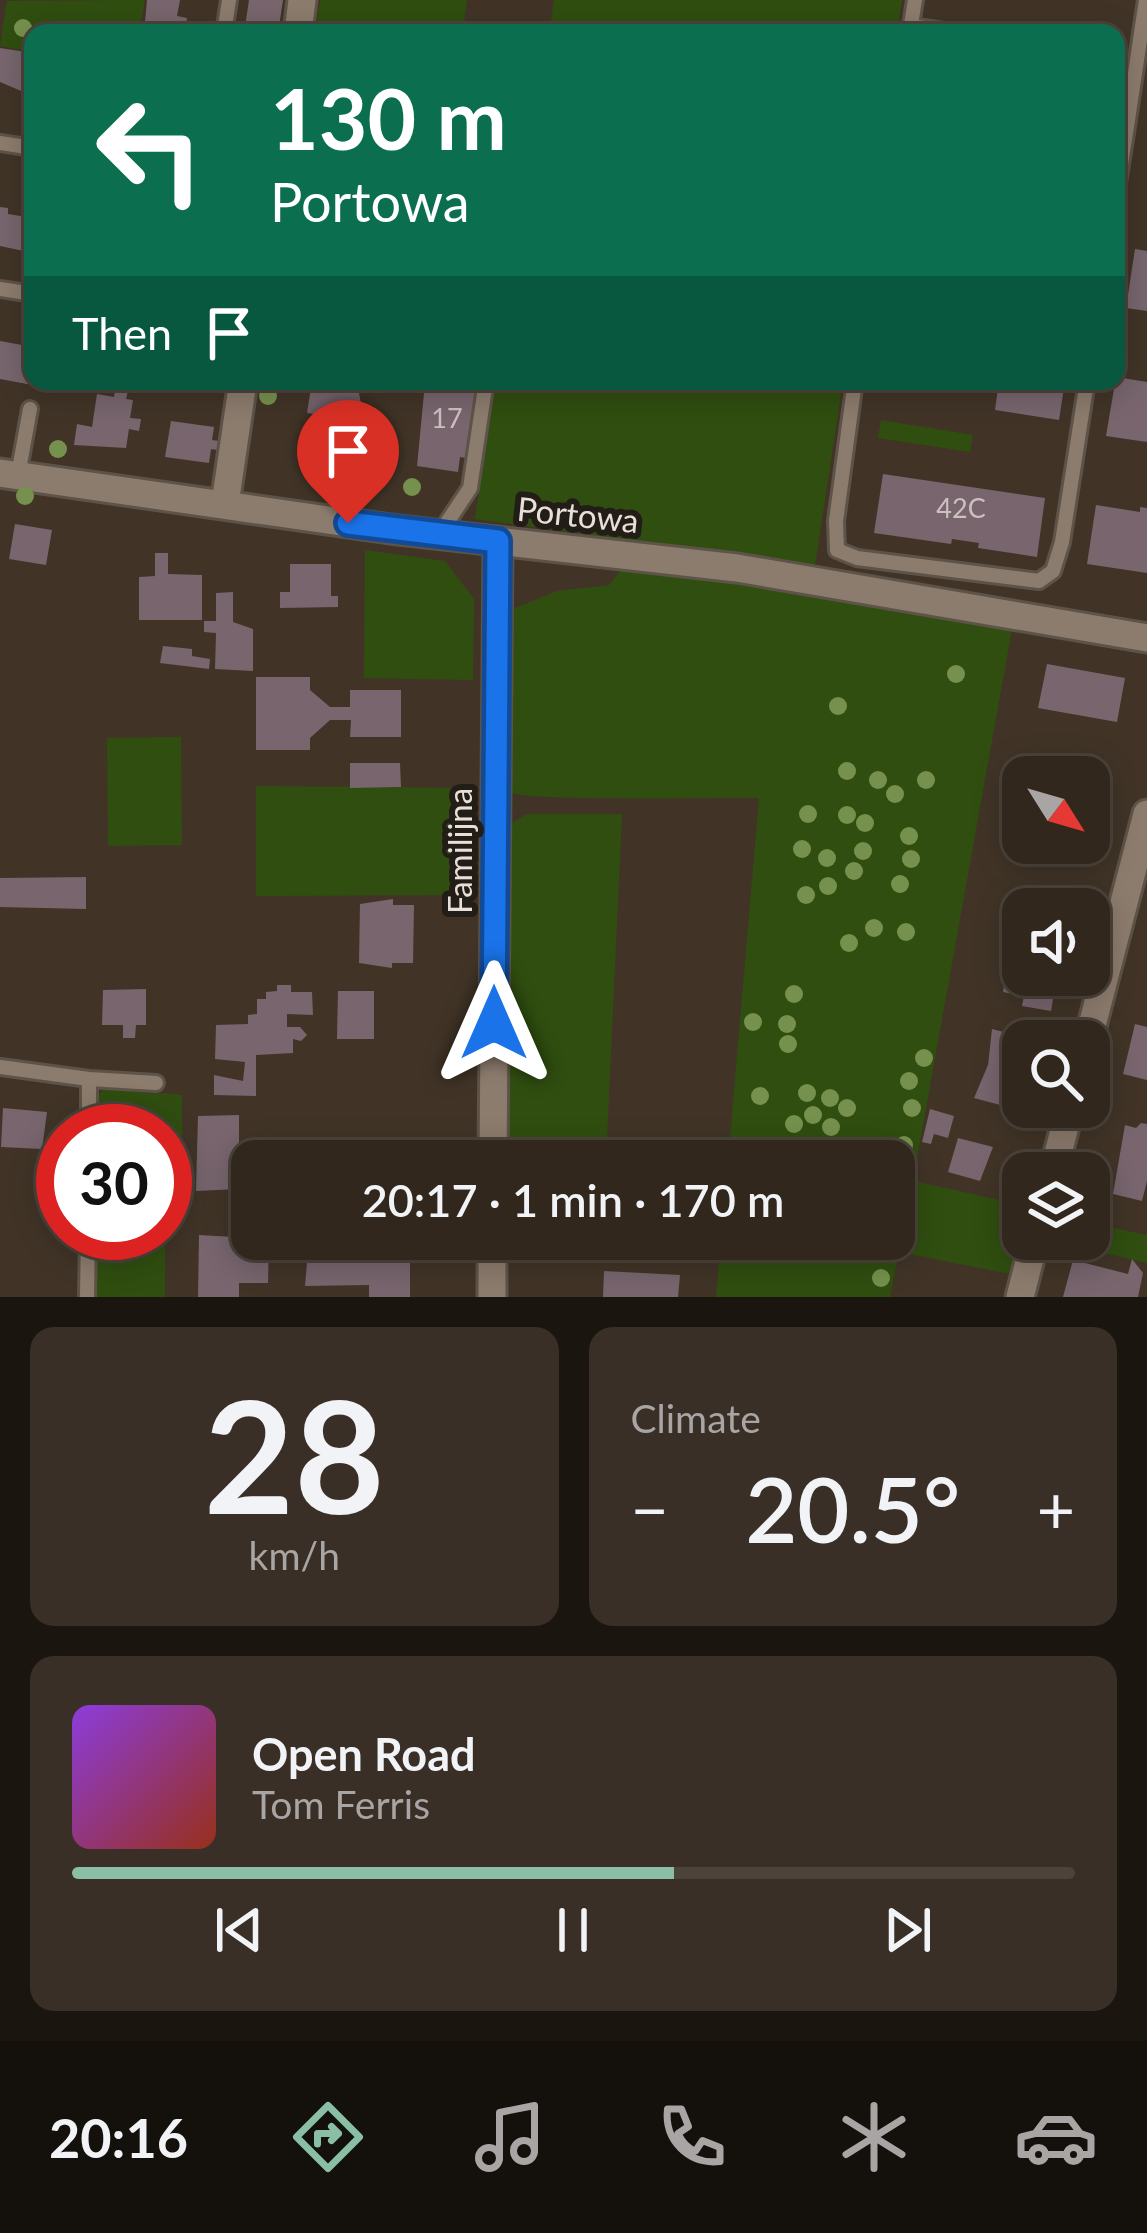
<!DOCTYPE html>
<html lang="en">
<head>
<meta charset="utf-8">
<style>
  :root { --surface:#31271d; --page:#392f26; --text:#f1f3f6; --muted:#a8a5a4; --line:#4c443b; --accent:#8abfa5 }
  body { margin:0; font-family:Lato,sans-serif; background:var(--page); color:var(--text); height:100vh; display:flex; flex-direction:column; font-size:45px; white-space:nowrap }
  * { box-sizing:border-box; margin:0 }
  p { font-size:39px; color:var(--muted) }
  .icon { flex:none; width:66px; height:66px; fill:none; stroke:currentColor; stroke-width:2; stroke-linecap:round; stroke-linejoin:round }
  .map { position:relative; height:1297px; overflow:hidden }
  .drawer { display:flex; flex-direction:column; gap:30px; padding:30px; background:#1b1510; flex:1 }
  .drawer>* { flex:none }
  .banner { position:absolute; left:24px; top:24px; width:1101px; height:366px; border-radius:24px; box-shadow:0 6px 30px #0003,0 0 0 3px var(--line); background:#0b6e4f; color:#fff; overflow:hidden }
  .needle { width:78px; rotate:127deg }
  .tools { position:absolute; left:1002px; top:756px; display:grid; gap:24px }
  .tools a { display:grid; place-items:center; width:108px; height:108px; border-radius:24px; background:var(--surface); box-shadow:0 6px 30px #0003,0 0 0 3px var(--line); font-size:60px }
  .speed { position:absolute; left:36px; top:1104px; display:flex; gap:24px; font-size:60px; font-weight:700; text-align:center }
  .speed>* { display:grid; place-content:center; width:156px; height:156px; border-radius:50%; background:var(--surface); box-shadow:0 6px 30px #0003,0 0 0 3px var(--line); line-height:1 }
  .speed .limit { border:18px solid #d22; background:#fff; color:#111 }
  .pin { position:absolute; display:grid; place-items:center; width:102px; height:102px; color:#fff; margin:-123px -51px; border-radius:50% 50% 50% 0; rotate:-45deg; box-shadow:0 0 12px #0007 }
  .pin .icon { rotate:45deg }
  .me { position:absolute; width:132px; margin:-66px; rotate:0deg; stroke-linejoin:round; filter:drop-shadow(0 0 9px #0008) }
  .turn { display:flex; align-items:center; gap:42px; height:252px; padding:0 48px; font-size:54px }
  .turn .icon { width:156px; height:156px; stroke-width:2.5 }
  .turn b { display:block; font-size:84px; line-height:102px }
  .then { display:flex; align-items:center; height:114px; padding:0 48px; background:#0003; gap:24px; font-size:45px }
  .big { font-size:90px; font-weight:600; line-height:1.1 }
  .drawer .widget { flex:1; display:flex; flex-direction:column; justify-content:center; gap:18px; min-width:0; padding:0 42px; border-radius:24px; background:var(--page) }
  .drawer .dial { align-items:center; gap:0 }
  .dial b { font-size:156px; line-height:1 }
  .song { display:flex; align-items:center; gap:36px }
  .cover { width:144px; height:144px; border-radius:18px; background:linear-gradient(135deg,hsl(270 70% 55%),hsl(10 70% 35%)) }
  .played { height:12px; border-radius:6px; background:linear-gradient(90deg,var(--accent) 60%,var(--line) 60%) }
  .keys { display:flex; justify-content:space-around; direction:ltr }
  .heat { display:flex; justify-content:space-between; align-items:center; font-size:66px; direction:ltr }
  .drawer .tiles { flex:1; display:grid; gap:30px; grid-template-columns:1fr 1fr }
  .widget:last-child { grid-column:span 2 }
  .trip { position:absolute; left:231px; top:1140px; width:684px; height:120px; border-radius:24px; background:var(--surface); box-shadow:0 6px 30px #0003,0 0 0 3px var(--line); font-weight:600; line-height:120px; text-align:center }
  .tabs { display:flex; height:192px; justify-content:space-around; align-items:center; background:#14100c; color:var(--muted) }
  .tabs .icon { width:84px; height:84px }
  .tabs .current { color:var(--accent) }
  .tabs b { font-size:54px; color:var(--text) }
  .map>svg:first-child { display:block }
  .green { fill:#304e10 }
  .building { fill:#78656e }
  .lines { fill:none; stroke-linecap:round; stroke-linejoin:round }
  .service-casing { stroke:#5e5348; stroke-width:20 }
  .minor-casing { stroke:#5e5348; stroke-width:33 }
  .service { stroke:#8c7c6e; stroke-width:14 }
  .minor { stroke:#8c7c6e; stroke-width:27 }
  .tree { fill:#76914d }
  .route-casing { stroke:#114b97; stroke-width:30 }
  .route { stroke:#1a73e8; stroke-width:21 }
  .labels { text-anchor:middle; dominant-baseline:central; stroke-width:12; stroke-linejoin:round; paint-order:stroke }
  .number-label { font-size:27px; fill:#ccc1be }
  .street-label { font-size:33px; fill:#e8e0d8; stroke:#231d17 }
</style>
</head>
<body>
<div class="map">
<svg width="1147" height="1297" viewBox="0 0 1147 1297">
  <rect width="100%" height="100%" fill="#413427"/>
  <path class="green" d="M145,0L139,33H33V52L0,46L7,1Z
    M320,0H467L464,22L499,27L498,33H315Z
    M554,0H902L897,33H549Z
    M496,381H843L815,566L475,519Z
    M881,420L973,435L970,452L878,438Z
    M358,433L390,438L382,489L350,485Z
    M365,550L445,561L474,599L473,680L364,678Z
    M626,564L1012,629L913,1181L1023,1205L1010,1274L899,1252L890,1297H716L721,1239H894V1161H728L759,798C724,797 524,802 510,792L513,609L557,591L609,585Z
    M181,737L182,845L108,846L107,738Z
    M256,786L472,788L473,895L256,896Z
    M527,814H622L606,1161H505L510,824Z
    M104,1089L182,1095V1213L165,1224V1131H93L95,1099Z
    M1089,1223L1147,1235V1263L1058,1242L1089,1239Z
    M92,1233H165V1297H92Z"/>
  <path class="building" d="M147,0H180L177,16L187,18L185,33H144Z
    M249,0H283L278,33H244Z
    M0,48L33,53V96L0,82Z
    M0,207L8,208V214L33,218V253L0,246Z
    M1135,249L1147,251V311L1126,308Z
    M0,341L33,347V381H44L43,387L0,379Z
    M1116,377L1147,382V442L1106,436Z
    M312,381L357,384L361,403L354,411L342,410L341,418L307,413Z
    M892,381H947L945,393L892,385Z
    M999,381H1065L1059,420L995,410Z
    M425,383L477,391L467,458L460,457L458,472L417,466Z
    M115,389L128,391L126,399L133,400L130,418L141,419L139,431L129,429L126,448L74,445L77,424L92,427L97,394L114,397Z
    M171,421L214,427L212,440L219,441L218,450L211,449L209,463L165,457Z
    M883,474L1045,498L1037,557L978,548L979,543L952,539L951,544L874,533Z
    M1096,505L1140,512V507L1147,508V573L1087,564Z
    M15,524L52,530L46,565L9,559Z
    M155,553H168V574L202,575V620H139V577L155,576Z
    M290,564H331V596H338V607L280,608V592H290Z
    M233,592V622L253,629V671L215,669L216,633L204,632V621H216V593Z
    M163,646L192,649V656L210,659L209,669L160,663Z
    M1047,664L1125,678L1117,722L1038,708Z
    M256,677H310V690L330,707H350V690H401V737H350L351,720H330L310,738V750H256Z
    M350,763H400L401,787L350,788Z
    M1046,843H1090L1093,844L1082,864L1043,854Z
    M86,877V909L0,907V878Z
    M1034,885L1065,893L1062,909H1028Z
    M393,899V905H414L413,963H392V968L359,963L360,904Z
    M1010,956L1023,958V975H1051L1050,986L1055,987L1051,1011L1022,1006L1024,996L1003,992Z
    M277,985H291V992H312L313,1015L287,1014V1027H300L307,1035L301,1041L293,1039V1053L256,1055V1096L214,1095V1075L243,1081L245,1062L215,1059L216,1025L248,1024V1015L257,1014V999H266V992L277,991Z
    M146,989V1025H136L135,1038H123V1025H102L103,990Z
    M338,991H374V1039H337Z
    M1135,1024L1147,1027V1080L1123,1074Z
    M992,1029L1023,1037L1019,1110L974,1098L988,1065Z
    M3,1108L47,1112L42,1149L1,1147Z
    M930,1109L954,1116L948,1138L934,1134L931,1144L922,1142Z
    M239,1115V1189L196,1191L198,1116Z
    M1141,1123L1147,1124V1181L1142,1201L1113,1194L1125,1125L1136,1128Z
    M958,1138L993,1147L980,1181L948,1172Z
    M370,1141H421V1161H342V1154H369Z
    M199,1235L269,1239L268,1283H239V1297H198Z
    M309,1239H410V1297H369V1285L305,1286Z
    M1132,1259L1143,1273L1138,1297H1063L1073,1260L1128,1274Z
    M604,1271L680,1275L678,1297H603Z"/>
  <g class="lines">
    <defs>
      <path id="service" d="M911,26L956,33
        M910,31L915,0
        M224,33L229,0
        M1116,121L1126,133L1116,195
        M1126,133L1146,0
        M0,143L33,148
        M0,289L33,294
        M855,381L836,521L837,550L857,558L1039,581L1053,571L1062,542L1087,381
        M18,475L30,409
        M448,521L470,488L486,381
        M0,1067L89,1079L156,1083
        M89,1131V1079
        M87,1297L88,1233"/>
      <path id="minor" d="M298,33L302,0
        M0,473L390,529L737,568L1147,638
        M225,504L243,381
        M1088,1041L1147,814
        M493,1161L498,541
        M1053,1173L1070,1107
        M492,1297V1239
        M1020,1297L1035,1239"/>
    </defs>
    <use href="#service" class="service-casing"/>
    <use href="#minor" class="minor-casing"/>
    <use href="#service" class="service"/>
    <use href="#minor" class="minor"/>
  </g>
  <g class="tree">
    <circle cx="23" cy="28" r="9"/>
    <circle cx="268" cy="396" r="9"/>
    <circle cx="338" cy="428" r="9"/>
    <circle cx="58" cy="449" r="9"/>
    <circle cx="331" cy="463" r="9"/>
    <circle cx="412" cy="487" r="9"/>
    <circle cx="25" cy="496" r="9"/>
    <circle cx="956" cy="674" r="9"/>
    <circle cx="838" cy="706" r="9"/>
    <circle cx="847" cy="771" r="9"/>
    <circle cx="878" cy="780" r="9"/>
    <circle cx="926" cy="780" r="9"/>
    <circle cx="895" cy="794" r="9"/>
    <circle cx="808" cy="814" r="9"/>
    <circle cx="847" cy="815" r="9"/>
    <circle cx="865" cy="823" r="9"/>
    <circle cx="909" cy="836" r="9"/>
    <circle cx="802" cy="849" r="9"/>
    <circle cx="863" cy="851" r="9"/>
    <circle cx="827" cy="858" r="9"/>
    <circle cx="911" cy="859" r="9"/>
    <circle cx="854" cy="871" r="9"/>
    <circle cx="900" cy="884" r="9"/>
    <circle cx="828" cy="886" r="9"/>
    <circle cx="806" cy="895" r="9"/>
    <circle cx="874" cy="928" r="9"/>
    <circle cx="906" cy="932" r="9"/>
    <circle cx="849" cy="943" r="9"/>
    <circle cx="794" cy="994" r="9"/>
    <circle cx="753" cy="1022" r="9"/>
    <circle cx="787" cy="1024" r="9"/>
    <circle cx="788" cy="1044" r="9"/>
    <circle cx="924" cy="1058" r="9"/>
    <circle cx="909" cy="1081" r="9"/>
    <circle cx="807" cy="1093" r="9"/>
    <circle cx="760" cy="1096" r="9"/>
    <circle cx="830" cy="1098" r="9"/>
    <circle cx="847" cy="1108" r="9"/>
    <circle cx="912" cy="1108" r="9"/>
    <circle cx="813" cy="1115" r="9"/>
    <circle cx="794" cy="1124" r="9"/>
    <circle cx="831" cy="1127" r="9"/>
    <circle cx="904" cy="1145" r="9"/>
    <circle cx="787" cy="1146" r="9"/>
    <circle cx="868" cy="1149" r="9"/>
    <circle cx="881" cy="1278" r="9"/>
  </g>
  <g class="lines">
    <defs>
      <path id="route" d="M348,523L498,541L494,1023"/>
    </defs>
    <use href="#route" class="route-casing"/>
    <use href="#route" class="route"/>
  </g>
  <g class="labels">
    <g class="number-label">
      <text x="447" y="417">17</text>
      <text x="961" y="507">42C</text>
    </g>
    <g class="street-label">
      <text transform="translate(578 514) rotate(6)">Portowa</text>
      <text transform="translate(459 851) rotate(-90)">Familijna</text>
    </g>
  </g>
</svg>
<div class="tools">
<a><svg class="needle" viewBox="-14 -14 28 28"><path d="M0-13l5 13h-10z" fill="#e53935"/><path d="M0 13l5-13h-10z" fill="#a8a5a4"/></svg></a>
<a><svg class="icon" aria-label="sound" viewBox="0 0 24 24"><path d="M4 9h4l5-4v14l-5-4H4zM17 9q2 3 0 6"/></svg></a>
<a><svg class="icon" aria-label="search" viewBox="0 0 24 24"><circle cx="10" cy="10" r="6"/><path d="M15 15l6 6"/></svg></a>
<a><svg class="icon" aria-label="layers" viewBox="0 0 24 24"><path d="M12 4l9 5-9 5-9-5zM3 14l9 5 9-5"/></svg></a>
</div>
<div class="speed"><div class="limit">30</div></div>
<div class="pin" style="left:348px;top:523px;background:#d93025"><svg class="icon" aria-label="arrive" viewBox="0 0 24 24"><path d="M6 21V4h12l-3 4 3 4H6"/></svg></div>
<svg class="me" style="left:494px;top:1023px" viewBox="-20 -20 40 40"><path d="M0-17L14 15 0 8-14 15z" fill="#1a73e8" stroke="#fff" stroke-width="4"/></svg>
<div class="trip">20:17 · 1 min · 170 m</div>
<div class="banner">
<div class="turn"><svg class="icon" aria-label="left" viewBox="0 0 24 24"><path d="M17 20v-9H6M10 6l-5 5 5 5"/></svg><div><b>130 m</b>Portowa</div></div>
<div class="then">Then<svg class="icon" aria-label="arrive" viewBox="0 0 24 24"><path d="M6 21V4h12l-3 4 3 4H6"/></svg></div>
</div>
</div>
<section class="drawer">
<div class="tiles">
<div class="widget dial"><b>28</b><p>km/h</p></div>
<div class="widget"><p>Climate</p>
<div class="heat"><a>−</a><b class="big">20.5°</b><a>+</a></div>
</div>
<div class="widget">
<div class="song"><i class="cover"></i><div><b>Open Road</b><p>Tom Ferris</p></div></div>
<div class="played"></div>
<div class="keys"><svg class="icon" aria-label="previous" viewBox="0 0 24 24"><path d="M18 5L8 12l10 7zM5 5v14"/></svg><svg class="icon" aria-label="pause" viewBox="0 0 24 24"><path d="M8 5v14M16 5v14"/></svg><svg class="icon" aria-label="next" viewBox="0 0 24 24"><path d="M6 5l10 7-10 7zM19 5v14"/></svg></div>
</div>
</div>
</section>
<nav class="tabs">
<b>20:16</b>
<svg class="icon current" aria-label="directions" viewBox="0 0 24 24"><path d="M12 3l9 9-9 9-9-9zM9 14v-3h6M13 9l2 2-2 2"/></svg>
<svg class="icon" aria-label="music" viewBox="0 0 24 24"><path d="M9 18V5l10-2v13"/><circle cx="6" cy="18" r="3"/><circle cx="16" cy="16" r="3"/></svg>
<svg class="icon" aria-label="phone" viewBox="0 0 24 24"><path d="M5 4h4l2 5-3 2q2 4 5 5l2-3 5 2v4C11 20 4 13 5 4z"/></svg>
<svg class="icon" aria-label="climate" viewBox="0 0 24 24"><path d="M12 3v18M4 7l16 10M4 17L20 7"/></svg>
<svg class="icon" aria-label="car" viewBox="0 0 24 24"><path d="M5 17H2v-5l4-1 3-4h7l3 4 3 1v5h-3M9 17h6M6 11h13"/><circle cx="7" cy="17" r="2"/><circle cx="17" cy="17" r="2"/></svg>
</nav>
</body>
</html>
